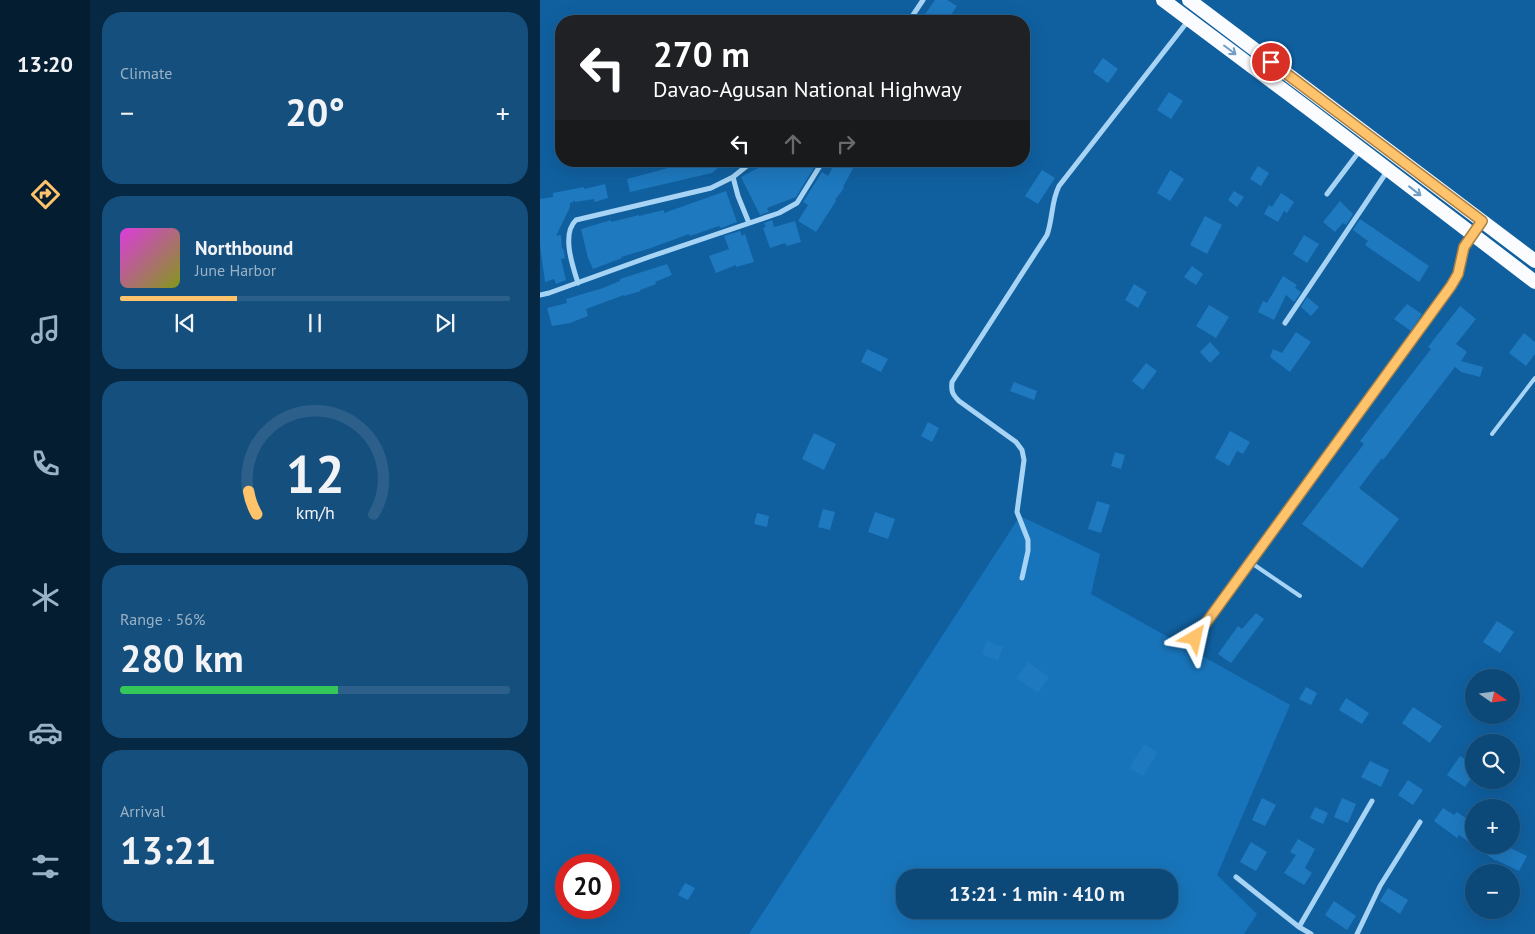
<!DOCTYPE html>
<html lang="en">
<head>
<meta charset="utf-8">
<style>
  :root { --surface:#0c4878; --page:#154f7d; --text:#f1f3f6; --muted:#9ab2c6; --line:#2c608a; --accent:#ffc36c }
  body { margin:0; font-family:"PT Sans",sans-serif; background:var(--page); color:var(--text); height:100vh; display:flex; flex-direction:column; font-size:19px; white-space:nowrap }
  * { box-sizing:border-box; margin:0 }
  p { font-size:16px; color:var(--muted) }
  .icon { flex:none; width:28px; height:28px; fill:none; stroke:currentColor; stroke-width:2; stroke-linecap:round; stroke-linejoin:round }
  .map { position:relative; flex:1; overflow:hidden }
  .drawer { display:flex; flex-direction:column; gap:12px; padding:12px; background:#072842; width:450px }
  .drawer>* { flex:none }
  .top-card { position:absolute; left:15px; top:15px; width:475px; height:152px; border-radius:20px; box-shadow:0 5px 20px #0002,0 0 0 1px var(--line); background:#202124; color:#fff; overflow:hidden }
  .needle { width:32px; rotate:104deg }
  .tools { position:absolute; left:925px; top:669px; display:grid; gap:10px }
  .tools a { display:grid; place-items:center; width:55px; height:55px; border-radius:50%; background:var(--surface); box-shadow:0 5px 20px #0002,0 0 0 1px var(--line); font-size:25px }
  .speed { position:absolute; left:15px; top:854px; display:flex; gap:10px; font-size:25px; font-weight:700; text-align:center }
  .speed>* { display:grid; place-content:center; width:65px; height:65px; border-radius:50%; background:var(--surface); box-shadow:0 5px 20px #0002,0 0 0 1px var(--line); line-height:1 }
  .speed .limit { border:8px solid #d22; background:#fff; color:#111 }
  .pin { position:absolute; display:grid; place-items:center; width:42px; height:42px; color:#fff; margin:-21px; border:2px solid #fff; border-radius:50%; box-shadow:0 1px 5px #0007 }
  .me { position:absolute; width:55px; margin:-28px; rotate:36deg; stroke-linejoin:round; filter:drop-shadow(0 0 4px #0008) }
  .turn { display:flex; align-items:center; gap:18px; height:105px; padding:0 15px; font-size:22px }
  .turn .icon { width:65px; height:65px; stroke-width:2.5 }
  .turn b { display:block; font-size:35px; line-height:42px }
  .lanes { display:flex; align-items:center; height:48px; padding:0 15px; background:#0003; justify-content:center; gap:25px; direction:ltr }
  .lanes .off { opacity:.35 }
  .big { font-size:38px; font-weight:700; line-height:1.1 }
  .drawer .tile { flex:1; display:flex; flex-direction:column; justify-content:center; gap:8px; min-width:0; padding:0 18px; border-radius:20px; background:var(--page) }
  .drawer .dial { align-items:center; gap:0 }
  .dial svg { height:130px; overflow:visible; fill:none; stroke:var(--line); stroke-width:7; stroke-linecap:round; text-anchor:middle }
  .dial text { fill:var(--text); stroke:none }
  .song { display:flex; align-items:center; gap:15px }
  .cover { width:60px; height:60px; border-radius:8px; background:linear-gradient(135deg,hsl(300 70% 55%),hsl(70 70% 35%)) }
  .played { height:5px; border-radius:2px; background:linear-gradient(90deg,var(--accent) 30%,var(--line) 30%) }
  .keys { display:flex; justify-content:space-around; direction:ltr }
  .heat { display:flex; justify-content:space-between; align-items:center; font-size:28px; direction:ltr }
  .charge { height:8px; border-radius:4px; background:linear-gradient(90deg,#34c759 56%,var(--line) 0) }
  .trip { position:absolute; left:356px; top:869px; width:282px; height:50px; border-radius:20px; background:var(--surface); box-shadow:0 5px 20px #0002,0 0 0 1px var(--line); font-weight:700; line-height:50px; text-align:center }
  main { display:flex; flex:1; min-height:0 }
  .menu { display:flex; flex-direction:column; width:90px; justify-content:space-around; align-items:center; background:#051d30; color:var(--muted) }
  .menu .icon { width:35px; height:35px }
  .menu .selected { color:var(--accent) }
  .menu b { font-size:22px; color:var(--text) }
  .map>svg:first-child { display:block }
  .green { fill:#1874ba; fill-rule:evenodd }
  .building { fill:#1e79bf }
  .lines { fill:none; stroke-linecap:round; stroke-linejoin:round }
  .service { stroke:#a7d4f5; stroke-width:4 }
  .minor { stroke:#a7d4f5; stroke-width:5 }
  .trunk { stroke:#fafcff; stroke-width:14 }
  .oneway { stroke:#6e9ec6 }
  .route-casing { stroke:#a67f46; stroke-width:12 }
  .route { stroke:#ffc36c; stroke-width:9 }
</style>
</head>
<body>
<main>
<nav class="menu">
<b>13:20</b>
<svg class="icon selected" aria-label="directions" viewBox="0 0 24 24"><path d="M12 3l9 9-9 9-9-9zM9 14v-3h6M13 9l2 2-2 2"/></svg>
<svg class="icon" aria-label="music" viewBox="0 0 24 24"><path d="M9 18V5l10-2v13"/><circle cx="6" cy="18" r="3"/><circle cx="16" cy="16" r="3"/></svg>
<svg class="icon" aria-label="phone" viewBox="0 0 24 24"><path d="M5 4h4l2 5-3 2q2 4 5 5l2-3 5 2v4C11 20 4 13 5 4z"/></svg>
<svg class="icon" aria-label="climate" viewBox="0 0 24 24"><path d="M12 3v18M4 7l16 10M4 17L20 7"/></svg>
<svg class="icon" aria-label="car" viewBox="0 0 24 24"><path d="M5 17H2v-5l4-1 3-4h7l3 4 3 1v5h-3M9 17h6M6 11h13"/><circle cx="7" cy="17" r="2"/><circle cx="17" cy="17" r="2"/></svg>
<svg class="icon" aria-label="filters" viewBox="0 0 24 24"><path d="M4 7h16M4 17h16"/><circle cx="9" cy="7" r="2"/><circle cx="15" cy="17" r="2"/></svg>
</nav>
<section class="drawer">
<div class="tile"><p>Climate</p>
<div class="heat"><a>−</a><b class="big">20°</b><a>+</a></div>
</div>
<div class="tile">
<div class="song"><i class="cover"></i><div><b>Northbound</b><p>June Harbor</p></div></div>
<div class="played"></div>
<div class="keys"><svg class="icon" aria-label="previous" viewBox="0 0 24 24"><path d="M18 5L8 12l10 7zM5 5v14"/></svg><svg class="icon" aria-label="pause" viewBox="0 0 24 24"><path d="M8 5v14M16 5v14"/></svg><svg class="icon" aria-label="next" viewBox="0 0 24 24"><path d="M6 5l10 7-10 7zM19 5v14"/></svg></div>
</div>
<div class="tile dial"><svg viewBox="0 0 100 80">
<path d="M14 69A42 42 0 1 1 86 69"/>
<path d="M14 69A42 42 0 0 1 9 55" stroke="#ffc36c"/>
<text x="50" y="56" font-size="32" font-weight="700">12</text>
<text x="50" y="72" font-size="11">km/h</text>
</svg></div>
<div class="tile"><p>Range · 56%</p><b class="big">280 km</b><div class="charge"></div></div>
<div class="tile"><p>Arrival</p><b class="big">13:21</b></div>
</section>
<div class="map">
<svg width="995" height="934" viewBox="0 0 995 934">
  <rect width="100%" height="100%" fill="#1060a0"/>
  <path class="green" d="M480,516L560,554L551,594L750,705L677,875L717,914L704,934H209ZM365,878H630V910H365Z"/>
  <path class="building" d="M395,0H407L417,6L407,21H389L383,17Z
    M563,58L578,69L568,83L553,72Z
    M629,92L643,101L631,119L617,110Z
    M154,161H176L178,168L172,173L90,192L87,179Z
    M227,161H268L275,166L256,197L227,208L229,212L220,215L201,177L220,167Z
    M296,161H317L303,187L304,188L295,200L296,201L276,232L258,221L268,205L263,202L282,172L288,176Z
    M718,166L729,173L721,186L710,179Z
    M502,170L515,178L498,204L485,196Z
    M630,170L644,179L630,201L617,193Z
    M65,184L68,198L55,202L54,199L35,202L34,200L33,202L30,203V207L16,236L21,235L22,249L23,248L25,258L21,259L26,280L16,284L14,279L5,282L0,245V199L13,197V193L44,187V189Z
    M186,191L197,222L181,228L179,226L150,236L149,234L108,249L81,257L82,258L53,269L48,258L41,229L71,220V222L99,215V216L124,210V213Z
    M694,191L704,197L697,207L688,200Z
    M741,193L754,202L747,213L744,211L738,222L724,214L729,205L732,207Z
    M800,201L813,214L806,225L803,223L795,232L783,222Z
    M665,216L682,225L667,254L650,245Z
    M820,219L889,266L879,282L825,245L828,241L813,230Z
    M232,220L234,227L255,221L261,242L247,246L245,243L230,248L223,228L226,227L224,223Z
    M200,231L202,236L205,234L214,262L196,267V265L176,273L169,256L189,249L184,236Z
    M764,235L779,244L767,263L753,254Z
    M127,264L132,275L115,282L116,284L100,290L101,291L84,296V295L46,309L48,316L30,323L12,326L7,308L27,303L26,299L63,288L80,281V279Z
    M652,266L663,274L656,285L644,277Z
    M743,276L757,285L755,288L761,292L754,302L746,295L734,320L718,312L723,301L727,303Z
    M594,284L607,292L598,308L585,300Z
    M767,297L779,307L771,316L761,307Z
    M867,304L882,314L871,331L854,319Z
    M669,305L689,317L676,338L656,326Z
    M920,306L936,319L916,344L927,352L921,361L943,367L940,377L921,372L915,367L843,460L842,458L819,488L859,519L822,568L762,524L824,444L820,441L891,349L888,347Z
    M756,332L771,342L750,372L730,357L733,349L742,353Z
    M984,333L995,342V354L986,366L969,353Z
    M670,342L680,353L670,363L660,352Z
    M327,349L348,359L341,372L321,362Z
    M606,363L617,371L603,390L592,381Z
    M474,382L497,391L494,400L470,391Z
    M388,422L399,428L392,442L381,436Z
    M690,431L710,442L703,454L697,451L689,466L675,458Z
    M274,433L296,444L284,470L262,459Z
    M575,452L585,455L581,469L571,466Z
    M557,501L570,505L561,533L548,529Z
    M283,509L295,512L290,530L278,527Z
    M335,512L355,519L348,539L328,532Z
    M217,513L229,516L227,527L214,524Z
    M716,613L724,619L691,663L678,654L698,626L702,629Z
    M957,621L974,632L960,653L943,642Z
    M447,641L463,647L458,661L442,654Z
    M488,662L509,677L498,693L476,678Z
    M766,687L777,693L771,705L759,699Z
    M806,698L829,713L822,724L799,710Z
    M873,707L902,726L890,743L862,723Z
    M604,744L618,752L603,776L589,768Z
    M920,756L934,765V774L925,787L907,775Z
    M830,761L849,770L841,787L821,777Z
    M868,780L883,790L873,805L858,795Z
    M722,798L736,805L725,826L712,820Z
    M802,798L816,804L808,823L794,817Z
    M775,807L788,813L783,824L770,818Z
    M903,808L914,815L917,812L934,824V845H964L987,856L979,871L956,860V861L919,835L917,838L894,821Z
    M758,839L775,849L765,868L772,873L764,885L744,873L756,855L750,852Z
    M711,842L727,852L716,871L700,862Z
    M145,883L155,888L148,900L138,895Z
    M848,888L868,900L860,914L840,901Z
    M794,901L816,916L807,930L785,915Z"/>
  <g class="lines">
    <path class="service" d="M952,434L995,378
      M710,562L760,596
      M655,638L911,286L918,274L924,247L941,224"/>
    <path class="minor" d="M369,21L383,0
      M193,177L198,196L209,223
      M787,194L821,149
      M38,283C33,267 21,234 36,220L171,188L193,177L213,161
      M0,295L9,293L109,257L239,213L257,203L283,161
      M745,323L848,170
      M482,578L488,551V540L477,512L484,460L482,450L476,442L419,401C412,394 411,391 412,382L507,235C513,218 511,202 519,186L648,21
      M696,877L759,927L771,934
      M759,927L832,801
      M817,934L840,886L880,822"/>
    <path class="trunk" d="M623,0L770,110L995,282
      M649,0L995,261"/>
  </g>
  <defs><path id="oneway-shaft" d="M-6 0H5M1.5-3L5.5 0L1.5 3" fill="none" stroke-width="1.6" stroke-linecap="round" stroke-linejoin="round" transform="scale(1.25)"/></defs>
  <g class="oneway">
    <use href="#oneway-shaft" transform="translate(690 50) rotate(37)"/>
    <use href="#oneway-shaft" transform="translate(875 191) rotate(38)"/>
  </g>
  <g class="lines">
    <defs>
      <path id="route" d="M655,638L911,286L918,274L924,247L942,221L731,62"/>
    </defs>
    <use href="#route" class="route-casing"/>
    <use href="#route" class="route"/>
  </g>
</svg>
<div class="tools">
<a><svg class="needle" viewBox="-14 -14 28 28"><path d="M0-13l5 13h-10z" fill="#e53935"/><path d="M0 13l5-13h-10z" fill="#9ab2c6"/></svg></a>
<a><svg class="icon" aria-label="search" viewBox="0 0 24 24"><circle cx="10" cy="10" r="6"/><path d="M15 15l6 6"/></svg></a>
<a>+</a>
<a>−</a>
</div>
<div class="speed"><div class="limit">20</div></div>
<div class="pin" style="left:731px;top:62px;background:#d93025"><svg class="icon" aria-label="arrive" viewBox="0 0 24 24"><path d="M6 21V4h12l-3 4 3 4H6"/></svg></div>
<svg class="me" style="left:655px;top:638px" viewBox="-20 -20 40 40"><path d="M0-17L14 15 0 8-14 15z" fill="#ffc36c" stroke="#fff" stroke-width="4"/></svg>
<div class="trip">13:21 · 1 min · 410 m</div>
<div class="top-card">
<div class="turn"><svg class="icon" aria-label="left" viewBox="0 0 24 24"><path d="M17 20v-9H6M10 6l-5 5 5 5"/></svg><div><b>270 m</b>Davao-Agusan National Highway</div></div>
<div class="lanes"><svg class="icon" aria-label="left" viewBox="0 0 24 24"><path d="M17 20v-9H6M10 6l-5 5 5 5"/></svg><svg class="icon off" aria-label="ahead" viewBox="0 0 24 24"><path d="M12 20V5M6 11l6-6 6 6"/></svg><svg class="icon off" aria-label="right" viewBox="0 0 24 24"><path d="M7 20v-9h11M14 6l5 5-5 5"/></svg></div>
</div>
</div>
</main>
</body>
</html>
